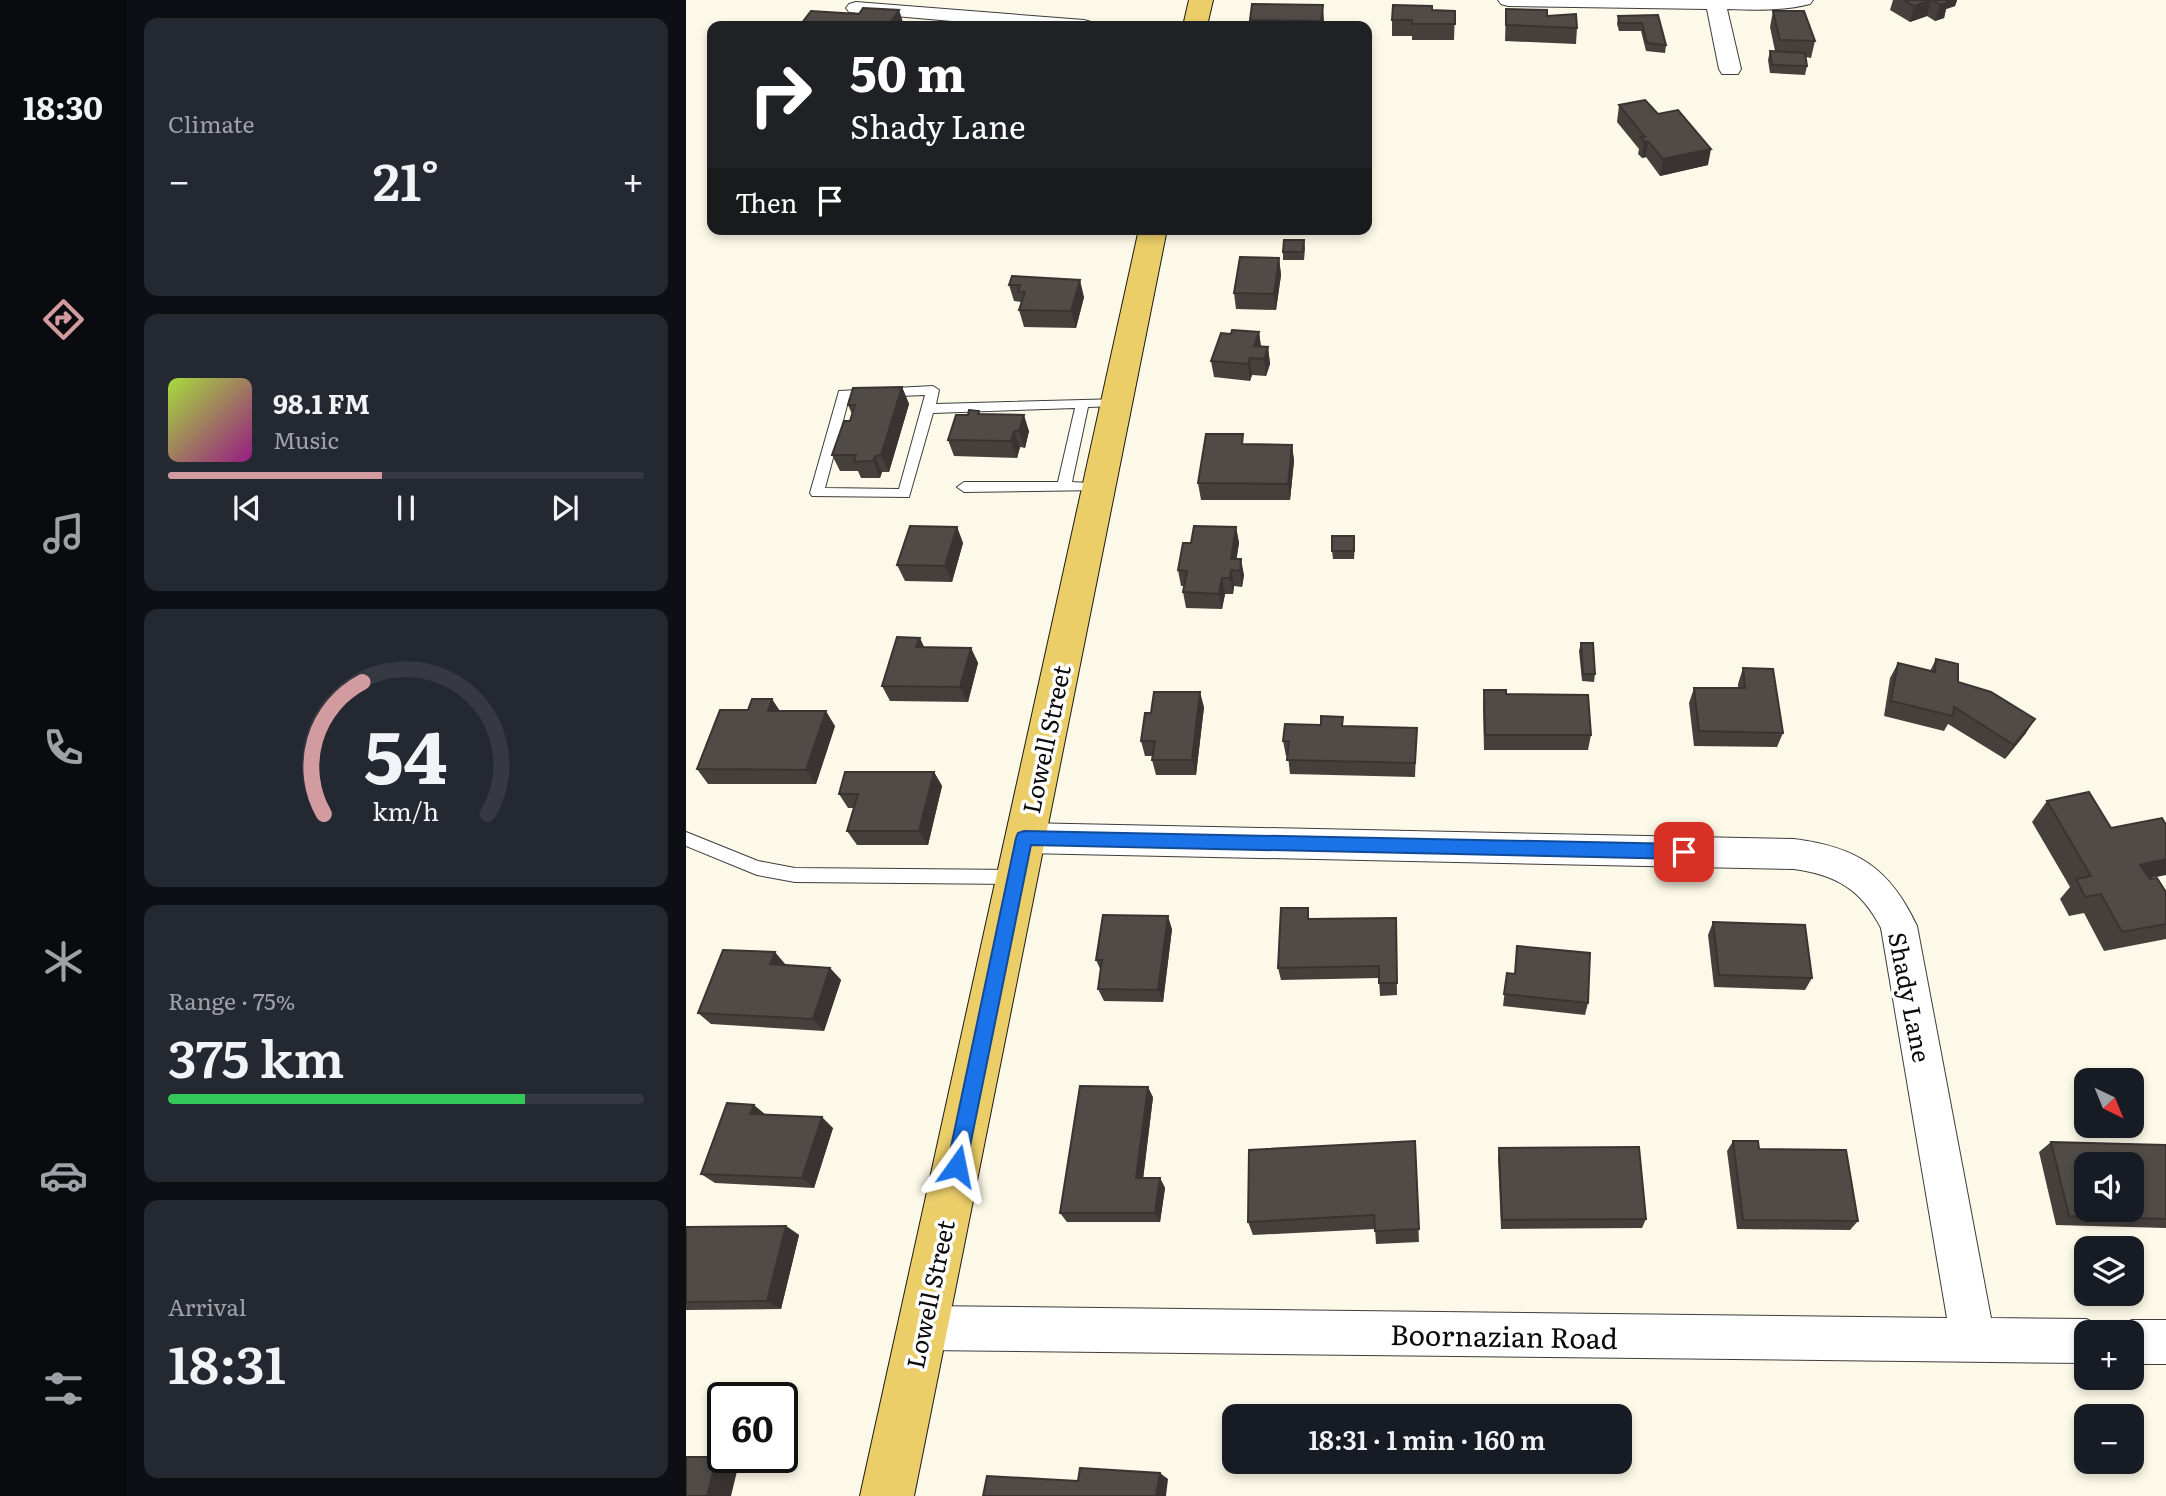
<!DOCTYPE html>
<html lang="en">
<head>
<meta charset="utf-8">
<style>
  :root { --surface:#171b24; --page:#242831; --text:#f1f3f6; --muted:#9ea1a6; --line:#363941; --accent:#d29b9f }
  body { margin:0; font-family:Literata,serif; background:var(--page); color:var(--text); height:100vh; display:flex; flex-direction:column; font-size:26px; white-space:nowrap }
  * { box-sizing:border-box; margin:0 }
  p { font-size:23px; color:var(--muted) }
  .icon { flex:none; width:38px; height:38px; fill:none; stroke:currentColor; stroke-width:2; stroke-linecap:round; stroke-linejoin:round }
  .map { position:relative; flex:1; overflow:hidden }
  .side { display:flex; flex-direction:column; gap:18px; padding:18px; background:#0d0f14; width:560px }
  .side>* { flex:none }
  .top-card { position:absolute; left:21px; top:21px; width:665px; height:214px; border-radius:14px; box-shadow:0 4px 10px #0003; background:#202124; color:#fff; overflow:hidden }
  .needle { width:46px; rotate:137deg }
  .buttons { position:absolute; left:1388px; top:1068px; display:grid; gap:14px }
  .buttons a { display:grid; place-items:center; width:70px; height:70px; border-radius:14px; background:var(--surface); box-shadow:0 4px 10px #0003; font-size:35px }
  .speed { position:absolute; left:21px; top:1382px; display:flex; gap:14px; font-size:35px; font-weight:700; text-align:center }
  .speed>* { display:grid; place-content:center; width:91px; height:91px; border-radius:50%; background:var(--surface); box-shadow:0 4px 10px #0003; line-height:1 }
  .speed .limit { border:4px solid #111; border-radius:10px; background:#fff; color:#111 }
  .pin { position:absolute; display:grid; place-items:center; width:60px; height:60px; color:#fff; margin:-30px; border-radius:14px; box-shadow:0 4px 10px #0006 }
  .me { position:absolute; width:77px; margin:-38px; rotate:12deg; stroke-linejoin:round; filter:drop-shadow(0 0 5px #0008) }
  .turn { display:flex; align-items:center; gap:24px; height:147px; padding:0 28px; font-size:32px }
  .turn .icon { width:91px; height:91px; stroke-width:2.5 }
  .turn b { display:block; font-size:49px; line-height:60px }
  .then { display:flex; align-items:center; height:66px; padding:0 28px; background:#0003; gap:14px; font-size:26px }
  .big { font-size:52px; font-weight:600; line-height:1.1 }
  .side .widget { flex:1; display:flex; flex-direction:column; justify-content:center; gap:10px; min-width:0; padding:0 24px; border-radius:14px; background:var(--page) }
  .side .dial { align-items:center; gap:0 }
  .dial svg { height:182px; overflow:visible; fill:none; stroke:var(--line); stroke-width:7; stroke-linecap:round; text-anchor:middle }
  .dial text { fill:var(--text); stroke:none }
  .song { display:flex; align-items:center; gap:21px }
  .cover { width:84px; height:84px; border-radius:10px; background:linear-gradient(135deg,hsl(80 70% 55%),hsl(310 70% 35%)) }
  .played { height:7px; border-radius:4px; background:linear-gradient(90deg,var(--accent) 45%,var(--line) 45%) }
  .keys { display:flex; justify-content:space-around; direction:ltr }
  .heat { display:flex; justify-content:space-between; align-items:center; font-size:38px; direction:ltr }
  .charge { height:10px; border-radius:5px; background:linear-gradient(90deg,#34c759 75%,var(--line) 0) }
  .trip { position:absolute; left:536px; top:1404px; width:410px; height:70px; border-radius:14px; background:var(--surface); box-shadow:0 4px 10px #0003; font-weight:600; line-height:70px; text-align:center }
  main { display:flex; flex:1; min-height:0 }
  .menu { display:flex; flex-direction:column; width:126px; justify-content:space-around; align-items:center; background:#090b0e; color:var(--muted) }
  .menu .icon { width:49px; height:49px }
  .menu .on { color:var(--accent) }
  .menu b { font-size:32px; color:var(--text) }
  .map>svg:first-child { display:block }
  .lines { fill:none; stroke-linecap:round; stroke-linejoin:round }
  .service-casing { stroke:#3d3d3d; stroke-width:2 }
  .minor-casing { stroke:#3d3d3d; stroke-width:2 }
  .primary-casing { stroke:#1b1b1b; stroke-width:2 }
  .service { fill:#fff; fill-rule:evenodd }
  .minor { fill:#fff; fill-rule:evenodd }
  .primary { fill:#ecce69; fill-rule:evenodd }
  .wall { fill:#46403d }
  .shaded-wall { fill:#393432 }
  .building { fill:#514b47; stroke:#393432; stroke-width:2; fill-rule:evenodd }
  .route { fill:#1a73e8; stroke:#114b97; stroke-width:2 }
  .labels { text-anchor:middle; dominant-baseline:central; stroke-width:7; stroke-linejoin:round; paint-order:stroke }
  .street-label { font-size:24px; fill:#0a0a0a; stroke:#fff }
  .near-street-label { font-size:28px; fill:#0a0a0a; stroke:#fff }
</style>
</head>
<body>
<main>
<nav class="menu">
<b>18:30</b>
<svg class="icon on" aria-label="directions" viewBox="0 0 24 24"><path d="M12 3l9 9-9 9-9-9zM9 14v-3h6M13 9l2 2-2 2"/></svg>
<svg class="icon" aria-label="music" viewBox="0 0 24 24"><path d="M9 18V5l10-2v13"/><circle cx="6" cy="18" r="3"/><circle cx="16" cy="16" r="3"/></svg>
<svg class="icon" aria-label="phone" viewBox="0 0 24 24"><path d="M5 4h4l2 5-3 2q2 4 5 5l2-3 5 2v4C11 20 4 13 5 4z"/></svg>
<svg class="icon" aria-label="climate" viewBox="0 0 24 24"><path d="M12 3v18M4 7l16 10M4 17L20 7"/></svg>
<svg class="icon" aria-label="car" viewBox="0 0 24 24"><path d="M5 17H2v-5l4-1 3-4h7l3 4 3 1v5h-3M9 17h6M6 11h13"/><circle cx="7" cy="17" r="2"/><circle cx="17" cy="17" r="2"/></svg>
<svg class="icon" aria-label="filters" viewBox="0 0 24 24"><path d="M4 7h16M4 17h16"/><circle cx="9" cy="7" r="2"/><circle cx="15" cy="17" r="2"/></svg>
</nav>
<section class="side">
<div class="widget"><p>Climate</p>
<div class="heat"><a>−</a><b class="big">21°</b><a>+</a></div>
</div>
<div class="widget">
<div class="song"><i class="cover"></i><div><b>98.1 FM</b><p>Music</p></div></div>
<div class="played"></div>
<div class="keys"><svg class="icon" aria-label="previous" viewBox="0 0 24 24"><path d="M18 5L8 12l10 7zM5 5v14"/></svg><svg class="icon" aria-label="pause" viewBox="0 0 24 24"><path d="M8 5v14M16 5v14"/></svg><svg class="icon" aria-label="next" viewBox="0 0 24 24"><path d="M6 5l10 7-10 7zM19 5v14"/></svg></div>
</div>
<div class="widget dial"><svg viewBox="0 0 100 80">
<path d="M14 69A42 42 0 1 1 86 69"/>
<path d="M14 69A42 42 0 0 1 31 11" stroke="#d29b9f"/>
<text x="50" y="56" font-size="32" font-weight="700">54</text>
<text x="50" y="72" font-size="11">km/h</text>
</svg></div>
<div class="widget"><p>Range · 75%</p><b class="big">375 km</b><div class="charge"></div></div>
<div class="widget"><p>Arrival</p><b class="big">18:31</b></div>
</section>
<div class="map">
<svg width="1480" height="1496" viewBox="0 0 1480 1496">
  <rect width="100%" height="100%" fill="#fdf9e8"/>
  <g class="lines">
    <defs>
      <path id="service" d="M247,386L253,390L250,404L435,399L436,402L430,406L402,407L386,482L417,484L419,487L417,490L278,492L271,487L278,482H372L389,408L247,413L223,497L126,496L124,493L153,391ZM239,395L213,489L139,488L163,398Z
        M0,832L72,861L109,868L330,870L336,872L338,877L336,882L330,884L109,882L71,875L0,846Z"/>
      <path id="minor" d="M812,0H1127L1124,4C1097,11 1069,10 1041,9L1055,69L1052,74H1036L1033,69L1021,9L822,6L815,4Z
        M170,2L398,20L405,22L408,26H323L163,12L160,8L163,4Z
        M338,823L1108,839C1171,847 1204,868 1231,926L1305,1318L1400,1319L1415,1326L1418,1332H1400V1363L236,1350L221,1343L214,1328L221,1313L236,1306L1261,1318L1195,928C1175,889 1150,875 1108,869L338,853L326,849L321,838L326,827Z
        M1446,1320H1480V1364H1446V1332H1428L1431,1327Z"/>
      <path id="primary" d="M503,0H527L521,26H497Z
        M453,229H481L228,1496H174Z"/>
    </defs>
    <use href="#service" class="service-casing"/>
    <use href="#minor" class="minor-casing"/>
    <use href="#primary" class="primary-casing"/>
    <use href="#service" class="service"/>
    <use href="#minor" class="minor"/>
    <use href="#primary" class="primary"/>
  </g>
  <path class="wall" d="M1207,0H1271L1269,6L1260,9L1258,18L1249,21L1241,16L1224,22L1204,10Z
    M637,5V26H564V20Z
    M820,9L861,16L891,28L890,44L819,41Z
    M213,10L218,26H115V24L173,14Z
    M746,11H769L768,40H726V36H706V20Z
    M1087,11L1129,41L1125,58L1120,57L1121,66L1119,75L1084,73L1082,60L1084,51H1089L1084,27Z
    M972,15L980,45L979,53L960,51L955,31H933L931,24L932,16Z
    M933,105L972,114L1022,165L974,176L960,157L956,158L952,154L953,149L931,122Z
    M618,240L619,249L618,260H597V252Z
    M593,258L595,275L590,310L550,309L548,293Z
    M326,276L398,297L390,328L338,327L333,310L335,302L328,301L323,285Z
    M573,332L575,346L582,347L584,364L580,376L566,375L564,381L528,377L525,361L545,334Z
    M216,387L223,404L203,472H196L194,478H175L172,471H154L146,455L164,421L166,414L162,405Z
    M293,411L294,414L343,431L339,448L334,447L331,458L268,456L262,440L282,415Z
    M606,445L608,461L604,500H515L512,483Z
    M271,527L277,543L266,582L219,581L211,565Z
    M550,527L553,543L550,559L558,575L556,587L548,586L547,594H539L536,609L500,608L497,592L498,586H495L492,570L505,543Z
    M669,544L668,559H647L646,551Z
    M895,643L909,674L908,682L896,681L893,651Z
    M238,647L285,648L292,663L282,702L204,701L196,686Z
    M1250,659L1272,682L1340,733L1319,759L1262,724L1258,731L1198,716L1204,678L1212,663L1244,671Z
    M1057,668L1097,733L1091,747L1008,746L1003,703L1008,688H1052V684Z
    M798,690L820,694L905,735L902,750H798L797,705Z
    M86,699L93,711L149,726L130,784H22L11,769L62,710Z
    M518,707L510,775H470L466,760V756H459L455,741L465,713Z
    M658,726L731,728L729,777L604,774L602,756H600L597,741Z
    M248,772L256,786L242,845H171L161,831L168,808H162L153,794Z
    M1361,801L1425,828L1464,878L1480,892V939L1418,951L1398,913L1383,916L1374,899L1384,887L1346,822Z
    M710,918L711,995L694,996L693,978L595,980L592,968L624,919Z
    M1027,922L1126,978L1119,990L1028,987L1022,935Z
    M486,929L477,1002L418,1001L412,989L415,971L410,960Z
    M144,968L155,980L138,1031L25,1024L12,1013Z
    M821,973L902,1003L899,1015L817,1006Z
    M467,1097L457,1178H474L479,1188L474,1222H381L374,1213Z
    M80,1115L147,1128L128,1188L29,1183L15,1174Z
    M729,1141L733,1242L690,1244L689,1229L567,1235L562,1222Z
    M1047,1141L1073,1149L1172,1221L1164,1230L1051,1229L1041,1151Z
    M1365,1142L1480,1145V1228L1370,1225L1353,1152Z
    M813,1148L960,1219L956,1228L815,1229L812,1158Z
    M100,1226L113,1235L95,1309L0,1310V1227Z"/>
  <path class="shaded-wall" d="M1245,0L1241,16L1224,22L1228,6Z
    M1253,0H1271L1269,6L1260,9L1258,18L1249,21L1254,5Z
    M637,5L638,21L637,26H635Z
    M213,10L218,26H202Z
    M962,141L960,157L956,158L958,142Z
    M1025,149L1022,165L974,176L977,159Z
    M593,258L595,275L590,310L588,294Z
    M394,280L398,297L390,328L385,311Z
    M573,332L575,349L568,346Z
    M582,347L584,364L580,376L578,359Z
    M564,358L566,375L564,381L562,364Z
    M216,387L223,404L203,472L195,455Z
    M338,415L343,431L339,448L333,431Z
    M328,431L334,447L331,458L325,441Z
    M606,445L608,461L604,500L602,484Z
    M189,456L196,472L194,478L187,461Z
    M271,527L277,543L266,582L259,566Z
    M550,527L553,543L549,570L545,559Z
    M555,559L558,575L556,587L554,571Z
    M545,570L548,586L547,594L544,578Z
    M536,578L539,594L536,609L533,594Z
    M234,638L241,653L230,647Z
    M285,648L292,663L282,702L274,687Z
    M514,692L518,707L510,775L506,760Z
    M86,699L96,714L82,711Z
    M140,711L149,726L130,784L120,770Z
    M1349,719L1340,733L1319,759L1328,745Z
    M248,772L256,786L242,845L233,831Z
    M1480,859V875L1437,884L1454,865Z
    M482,916L486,929L477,1002L472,990Z
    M89,952L100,965L84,964Z
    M144,968L155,980L138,1031L127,1019Z
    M462,1087L467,1097L456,1188L450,1178Z
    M68,1105L80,1115L64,1114Z
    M136,1117L147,1128L128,1188L116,1178Z
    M474,1178L479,1188L474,1222L469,1213Z
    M100,1226L113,1235L95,1309L81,1301Z
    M31,1457L53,1463L45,1496H21Z
    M474,1473L482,1479L480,1496H470Z"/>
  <path class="building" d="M1218,0H1245L1228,6Z
    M1246,0H1259L1263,2L1254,5Z
    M566,4L637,5L635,21L564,20Z
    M707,5L746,6V10L769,11V24H726V20H706Z
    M177,8L213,10L202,26L165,23L163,26L115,24L125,11L173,14Z
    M820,9L861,10V16L890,14L891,28L820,25Z
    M1087,11H1118L1129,41L1094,40Z
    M972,15L980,45L961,43L956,23H934L932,16Z
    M1084,51L1119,53L1121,66L1086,65Z
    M959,100L972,114L992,110L1025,149L977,159L962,141L958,142L955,137H959L933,105Z
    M598,240H618L617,252H597Z
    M554,257L593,258L588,294L548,293Z
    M326,276L394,280L385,311L333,310L339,292H332L334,285H323Z
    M546,330L573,332L568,346L582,347L578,359L564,358L562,364L525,361L535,333L545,334Z
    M216,387L195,455L189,456L187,461L168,462L170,455H146L158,421H164L169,405H162L167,388Z
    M283,410L293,411L292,414L338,415L333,431H328L325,441L262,440L270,415H282Z
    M520,434H557L556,444L606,445L602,484L512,483Z
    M224,526L271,527L259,566L211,565Z
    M508,526L550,527L545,559H555L554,571L545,570L544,578H536L533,594L497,592L501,571L492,570L497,543H505Z
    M646,536H668V551H646Z
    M211,637L234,638L230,647L285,648L274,687L196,686Z
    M895,643H907L909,674H897Z
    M1250,659L1272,664V682L1305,692L1349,719L1328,745L1268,707L1267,716L1205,701L1212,663L1249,672Z
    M1057,668L1087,669L1097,733L1013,731L1008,688H1059Z
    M798,690H820V694L902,695L905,735H799Z
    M468,692H514L506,760H466L469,741H455L459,713H465Z
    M66,699H86L82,711H140L120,770L11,769L34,710H62Z
    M635,716L657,717L656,726L731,728L729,763L601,760L603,741H597L599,724L635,725Z
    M159,772H248L233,831H161L172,794H153Z
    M1403,792L1425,828L1476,818L1480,825V859L1454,865L1464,879L1471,878L1480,892V924L1436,932L1415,894L1399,897L1390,879L1405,876L1361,801Z
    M595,908H622V919L710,918L711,983H693V966L592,968Z
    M417,915L482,916L472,990L412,989L416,960H410Z
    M1027,922L1119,925L1126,978L1033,975Z
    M831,946L904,953L902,1003L818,994L821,973L829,974Z
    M37,950L89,952L84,964L144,968L127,1019L12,1013Z
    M394,1086L462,1087L450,1178H474L469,1213H374Z
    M41,1103L68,1105L64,1114L136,1117L116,1178L15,1174Z
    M729,1141L733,1229L689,1231L688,1215L562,1222L563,1150Z
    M1047,1141H1072L1073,1149L1160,1150L1172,1221L1057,1220Z
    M1365,1142L1480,1145V1219L1383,1216ZM1400,1164H1446V1209H1400Z
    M953,1147L960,1219L816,1220L813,1148Z
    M100,1226L81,1301L0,1302V1227Z
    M0,1457H31L21,1496H0Z
    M394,1468L474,1473L470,1496H297L301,1476L392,1481Z"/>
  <path class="route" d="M338,831L998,844L1004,846L1007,852L1004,857L998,859L345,845L280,1166L277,1173L271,1176L264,1173L261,1166L330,838L332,833Z"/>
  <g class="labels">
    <g class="street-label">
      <text transform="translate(359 739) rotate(-78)">Lowell Street</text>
      <text transform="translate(1225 997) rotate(79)">Shady Lane</text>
      <text transform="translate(243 1294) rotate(-78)">Lowell Street</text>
    </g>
    <g class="near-street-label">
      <text transform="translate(818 1335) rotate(1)">Boornazian Road</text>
    </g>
  </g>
</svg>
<div class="buttons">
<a><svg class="needle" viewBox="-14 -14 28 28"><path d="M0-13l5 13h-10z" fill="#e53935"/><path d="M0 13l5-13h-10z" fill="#9ea1a6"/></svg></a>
<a><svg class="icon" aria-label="sound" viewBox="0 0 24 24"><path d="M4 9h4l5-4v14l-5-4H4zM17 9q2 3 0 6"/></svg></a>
<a><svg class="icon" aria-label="layers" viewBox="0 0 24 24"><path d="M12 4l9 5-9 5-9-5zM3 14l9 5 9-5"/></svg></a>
<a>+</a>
<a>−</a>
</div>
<div class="speed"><div class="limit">60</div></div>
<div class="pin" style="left:998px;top:852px;background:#d93025"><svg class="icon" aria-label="arrive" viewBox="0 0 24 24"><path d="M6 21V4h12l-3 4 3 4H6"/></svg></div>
<svg class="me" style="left:271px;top:1166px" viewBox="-20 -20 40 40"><path d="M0-17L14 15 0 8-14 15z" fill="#1a73e8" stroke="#fff" stroke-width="4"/></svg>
<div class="trip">18:31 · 1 min · 160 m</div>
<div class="top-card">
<div class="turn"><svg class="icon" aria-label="right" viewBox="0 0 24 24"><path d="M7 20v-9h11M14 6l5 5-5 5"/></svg><div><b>50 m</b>Shady Lane</div></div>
<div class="then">Then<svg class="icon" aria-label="arrive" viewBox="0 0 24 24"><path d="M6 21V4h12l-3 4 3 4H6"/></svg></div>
</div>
</div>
</main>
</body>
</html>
